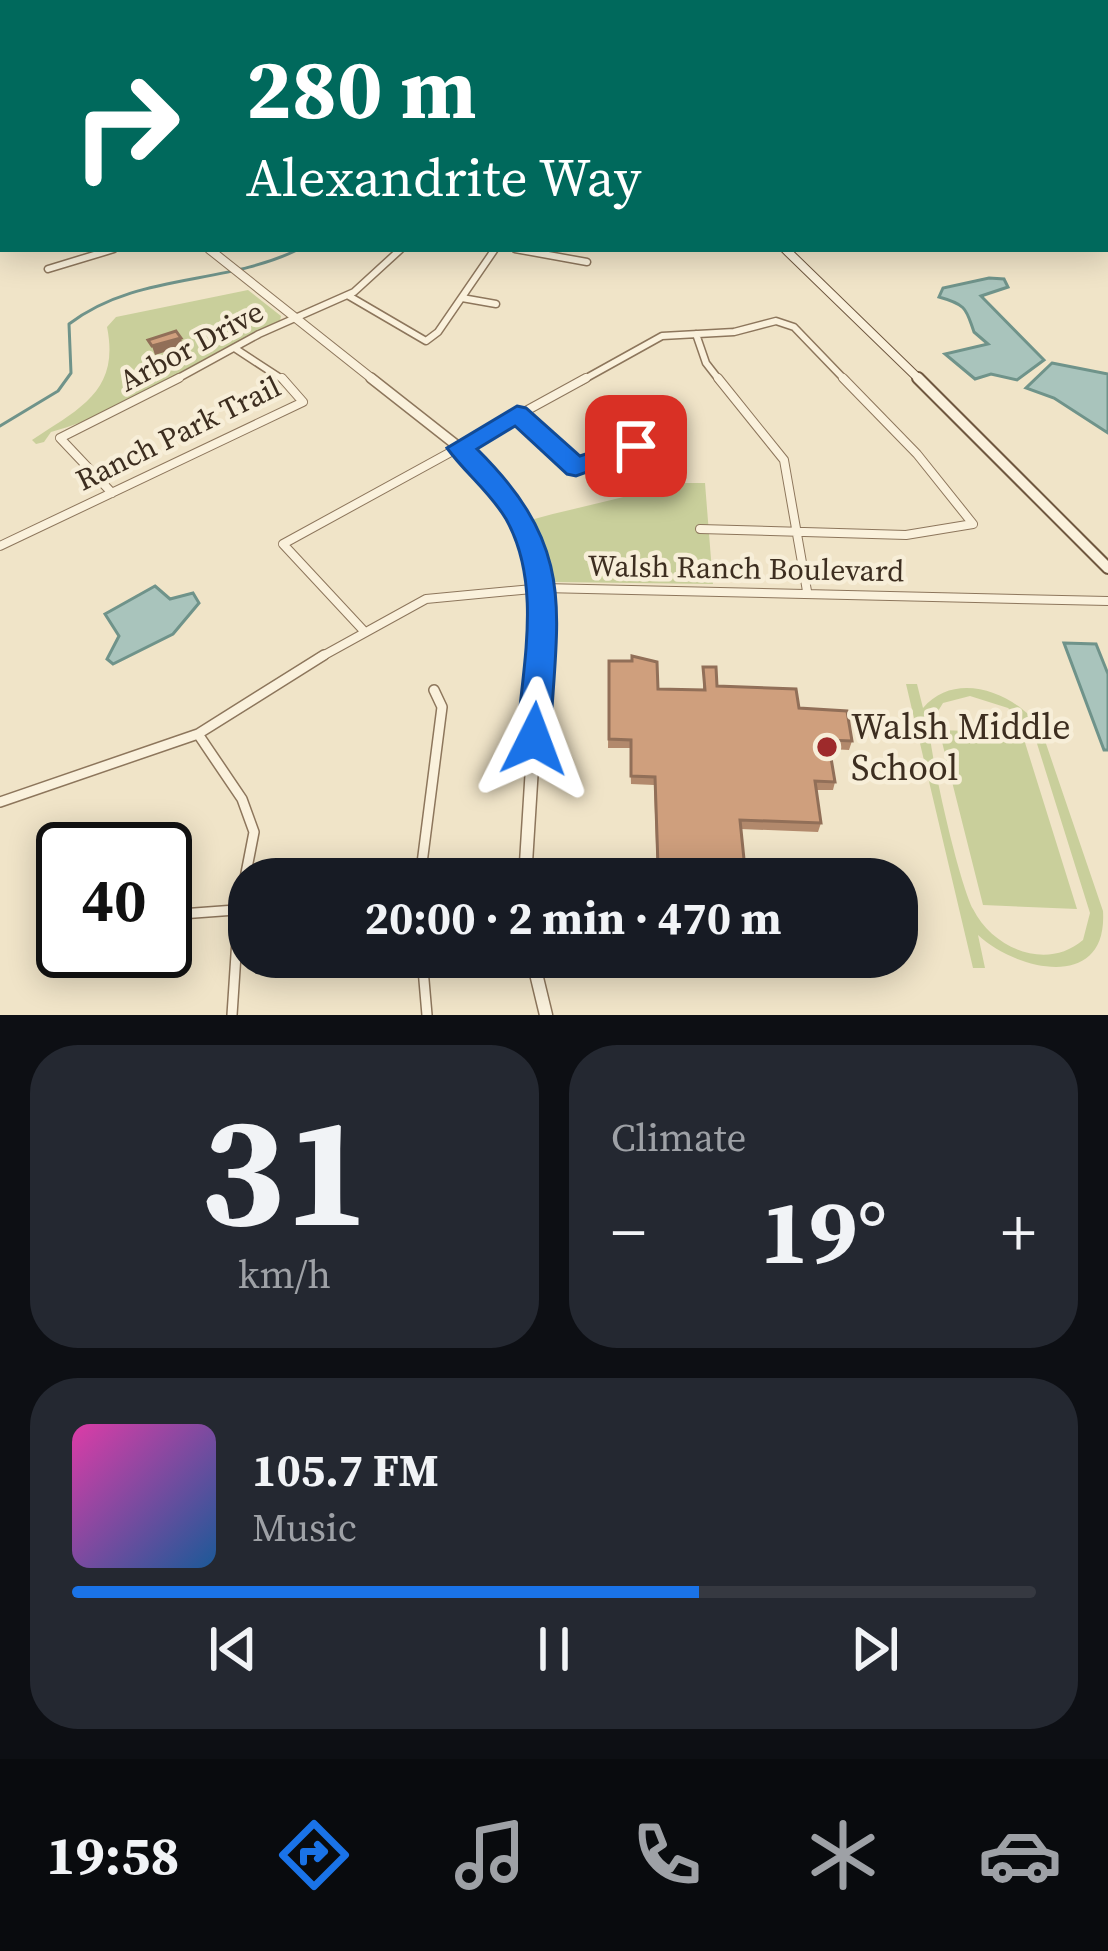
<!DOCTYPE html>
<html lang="en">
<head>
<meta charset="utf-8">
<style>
  :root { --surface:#171b24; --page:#242831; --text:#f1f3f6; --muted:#9ea1a6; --line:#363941; --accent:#1a73e8 }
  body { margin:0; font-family:"Source Serif 4",serif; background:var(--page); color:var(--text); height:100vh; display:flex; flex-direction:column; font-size:45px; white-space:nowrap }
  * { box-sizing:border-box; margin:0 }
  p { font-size:39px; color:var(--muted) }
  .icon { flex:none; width:66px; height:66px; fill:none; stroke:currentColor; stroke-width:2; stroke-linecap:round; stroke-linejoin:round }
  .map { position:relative; height:1015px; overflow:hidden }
  .sheet { display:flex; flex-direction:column; gap:30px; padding:30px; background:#0d0f14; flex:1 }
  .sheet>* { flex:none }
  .hud { position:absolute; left:0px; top:0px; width:1110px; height:252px; box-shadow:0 6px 30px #0003; background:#00695c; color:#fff; overflow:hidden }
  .speed { position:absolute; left:36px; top:822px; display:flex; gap:24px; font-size:60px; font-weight:700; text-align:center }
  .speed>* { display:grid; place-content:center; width:156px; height:156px; border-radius:50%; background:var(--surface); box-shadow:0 6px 30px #0003; line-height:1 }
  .speed .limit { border:6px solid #111; border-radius:18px; background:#fff; color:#111 }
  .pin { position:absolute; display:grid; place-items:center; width:102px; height:102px; color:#fff; margin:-51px; border-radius:24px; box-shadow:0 6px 18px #0006 }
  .me { position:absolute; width:132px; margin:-66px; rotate:3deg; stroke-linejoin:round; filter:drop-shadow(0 0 9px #0008) }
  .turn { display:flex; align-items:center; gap:42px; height:252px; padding:0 48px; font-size:54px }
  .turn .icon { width:156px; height:156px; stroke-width:2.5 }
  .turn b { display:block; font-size:84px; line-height:102px }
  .big { font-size:90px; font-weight:700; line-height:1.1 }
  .sheet .tile { flex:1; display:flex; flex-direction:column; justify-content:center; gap:18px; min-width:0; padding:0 42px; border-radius:48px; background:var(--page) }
  .sheet .dial { align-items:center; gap:0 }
  .dial b { font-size:156px; line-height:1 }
  .song { display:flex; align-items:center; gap:36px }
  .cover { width:144px; height:144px; border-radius:18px; background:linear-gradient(135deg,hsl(320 70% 55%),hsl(210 70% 35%)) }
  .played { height:12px; border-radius:6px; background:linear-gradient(90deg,var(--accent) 65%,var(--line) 65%) }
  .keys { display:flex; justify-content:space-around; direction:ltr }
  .heat { display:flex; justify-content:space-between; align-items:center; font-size:66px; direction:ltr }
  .sheet .tiles { flex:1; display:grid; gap:30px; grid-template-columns:1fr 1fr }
  .tile:last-child { grid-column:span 2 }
  .trip { position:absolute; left:228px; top:858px; width:690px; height:120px; border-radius:48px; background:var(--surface); box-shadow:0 6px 30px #0003; font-weight:700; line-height:120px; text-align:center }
  .menu { display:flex; height:192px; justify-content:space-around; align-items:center; background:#090b0e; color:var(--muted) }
  .menu .icon { width:84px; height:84px }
  .menu .on { color:var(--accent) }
  .menu b { font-size:54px; color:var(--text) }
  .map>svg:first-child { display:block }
  .green { fill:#c9cf9b; fill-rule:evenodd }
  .water { fill:#a9c4bc; stroke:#6f938a; stroke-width:3 }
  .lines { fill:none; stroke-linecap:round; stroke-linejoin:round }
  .stream { stroke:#6f938a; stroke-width:3 }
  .river { fill:#a9c4bc; fill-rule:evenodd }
  .minor-far3-casing { stroke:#8d765c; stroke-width:6 }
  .minor-far2-casing { stroke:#8d765c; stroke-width:9 }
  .minor-far1-casing { stroke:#8d765c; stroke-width:10 }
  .minor-casing { stroke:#8d765c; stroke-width:12 }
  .tertiary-far3-casing { stroke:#8d765c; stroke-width:8 }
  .tertiary-far2-casing { stroke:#8d765c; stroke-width:10 }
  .tertiary-far1-casing { stroke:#8d765c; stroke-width:12 }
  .tertiary-casing { stroke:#8d765c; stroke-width:15 }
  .secondary-far1-casing { stroke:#6f573f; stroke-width:10 }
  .secondary-casing { stroke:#6f573f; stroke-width:14 }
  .minor-far3 { stroke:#faf1dc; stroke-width:4.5 }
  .minor-far2 { stroke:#faf1dc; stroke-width:6 }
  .minor-far1 { stroke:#faf1dc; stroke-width:8 }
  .minor { stroke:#faf1dc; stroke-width:9 }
  .tertiary-far3 { stroke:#faf1dc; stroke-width:6 }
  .tertiary-far2 { stroke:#faf1dc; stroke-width:8 }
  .tertiary-far1 { stroke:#faf1dc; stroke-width:9 }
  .tertiary { stroke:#faf1dc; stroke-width:12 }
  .secondary-far1 { stroke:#faf1dc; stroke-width:8 }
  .secondary { stroke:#faf1dc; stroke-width:10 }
  .wall { fill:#b2896c }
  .shaded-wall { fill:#916f58 }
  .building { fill:#cf9f7d; stroke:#916f58; stroke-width:3 }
  .route { fill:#1a73e8; stroke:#114b97; stroke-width:3 }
  .poi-dot { fill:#9e2a2b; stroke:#f7eed8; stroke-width:4.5 }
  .labels { text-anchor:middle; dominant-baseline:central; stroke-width:9; stroke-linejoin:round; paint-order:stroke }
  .street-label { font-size:30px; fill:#3d2e20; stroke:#f7eed8 }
  .near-poi-label { font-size:36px; fill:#3d2e20; stroke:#f7eed8; text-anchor:start }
</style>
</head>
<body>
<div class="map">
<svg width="1108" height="1015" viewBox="0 0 1108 1015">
  <rect width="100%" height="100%" fill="#f0e4c8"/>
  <path class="green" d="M248,290L281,316L280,321C200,357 137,408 51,432L44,442L36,444L32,440C80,408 120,391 107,327L116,317Z
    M669,483H705L713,584L554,582L549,578L527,521C576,507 622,500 669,483Z
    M906,684H917L923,708C956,669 1016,693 1041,729L1103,911C1108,993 1015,970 978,935L985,968H973ZM970,696L1008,708L1034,734L1090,913L1083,940C1047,971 993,949 973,909C959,882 930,756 929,726L943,703Z
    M939,730L1022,733L1077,909L983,905Z"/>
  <path class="water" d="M989,278L1004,279L1008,287L981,296L1044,360L1017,380L991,374L975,379L945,354L988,344L974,332C966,310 968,305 939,297L943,288Z
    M1052,363L1108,374V433L1054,398L1026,388Z
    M155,586L170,599L193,593L199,603L173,634L113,664L107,659L119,636L105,614Z
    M1064,643L1096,644L1108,674V750H1104Z"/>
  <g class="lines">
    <path class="stream" d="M0,426L58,391L71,373L69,324C137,272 225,286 299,249"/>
    <path class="river" d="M1107,177H1108V184H1107Z"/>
    <defs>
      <path id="minor-far3" d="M16,3L20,0
        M62,3L66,0
        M0,69L3,65"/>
      <path id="minor-far2" d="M515,249L587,262
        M48,269L114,249
        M349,296L426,341L438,332L495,249
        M462,298L496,304
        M696,334L706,363L720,381
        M236,349L285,381
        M173,381L259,334L354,292L401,249
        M581,381L662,336L734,332L776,321L794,327L846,381"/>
      <path id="minor-far1" d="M718,378L784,460L807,591
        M518,414L576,467L636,445
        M112,493L60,438L179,378
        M700,529L906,535L973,524L917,454L843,378
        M0,546L303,402L282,378
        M363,630L283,544L586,378
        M319,658L426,599L543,588L1108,601"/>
      <path id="minor" d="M198,734L242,799L254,832L239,909L232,1015
        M0,802L198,734L324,655
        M420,879L442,707L434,690
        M165,922L181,914L249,909
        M422,957L427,1015"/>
      <path id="tertiary-far3" d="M1094,0L1104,3"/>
      <path id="tertiary-far2" d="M209,249L375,381"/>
      <path id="tertiary-far1" d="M371,378L460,448L494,482L520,519L543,588L539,658"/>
      <path id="tertiary" d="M525,879L539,655
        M532,957L546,1015"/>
      <path id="secondary-far1" d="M785,249L921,381"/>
      <path id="secondary" d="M918,378L1108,568"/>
    </defs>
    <use href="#minor-far3" class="minor-far3-casing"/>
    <use href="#minor-far2" class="minor-far2-casing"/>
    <use href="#minor-far1" class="minor-far1-casing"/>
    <use href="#minor" class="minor-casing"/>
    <use href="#tertiary-far3" class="tertiary-far3-casing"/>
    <use href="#tertiary-far2" class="tertiary-far2-casing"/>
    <use href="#tertiary-far1" class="tertiary-far1-casing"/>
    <use href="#tertiary" class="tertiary-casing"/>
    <use href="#secondary-far1" class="secondary-far1-casing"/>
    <use href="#secondary" class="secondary-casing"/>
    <use href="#minor-far3" class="minor-far3"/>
    <use href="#minor-far2" class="minor-far2"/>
    <use href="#minor-far1" class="minor-far1"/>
    <use href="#minor" class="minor"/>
    <use href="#tertiary-far3" class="tertiary-far3"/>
    <use href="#tertiary-far2" class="tertiary-far2"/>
    <use href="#tertiary-far1" class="tertiary-far1"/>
    <use href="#tertiary" class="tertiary"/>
    <use href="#secondary-far1" class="secondary-far1"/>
    <use href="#secondary" class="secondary"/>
  </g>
  <path class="wall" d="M609,661L658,689L703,690V667L717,686L799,708L852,741L849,750L830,749L835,782L833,790H816L821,823L818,832L741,829L745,869L743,877H735V879H667V874H657L654,785L631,784L630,748H608Z"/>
  <path class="shaded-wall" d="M181,338L183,346L155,355L152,346Z"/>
  <path class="building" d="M176,331L181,338L152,346L148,340Z
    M632,656L657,662L658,689L705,690L703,667H716L717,686L796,689L799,708L847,711L852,741L828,740L835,782L815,781L821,823L740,820L745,869H734L735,879H668V866H658L655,777L631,776V740L609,739V661H632Z"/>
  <path class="route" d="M517,406L526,408L580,456L636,437L649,446L645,451L576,476L567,474L515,426L477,449C578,549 557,610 550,739L545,749L534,753L522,749L517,739C522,667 543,585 506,519C490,492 465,473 447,448Z"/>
  <circle class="poi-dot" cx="827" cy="747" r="12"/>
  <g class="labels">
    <g class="street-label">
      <text transform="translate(191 346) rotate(-28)">Arbor Drive</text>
      <text transform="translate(178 433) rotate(-26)">Ranch Park Trail</text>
      <text transform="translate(746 568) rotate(1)">Walsh Ranch Boulevard</text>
    </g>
    <g class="near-poi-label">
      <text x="851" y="726">Walsh Middle<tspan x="851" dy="41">School</tspan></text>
    </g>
  </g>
</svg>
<div class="speed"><div class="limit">40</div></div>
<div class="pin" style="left:636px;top:446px;background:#d93025"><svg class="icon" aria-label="arrive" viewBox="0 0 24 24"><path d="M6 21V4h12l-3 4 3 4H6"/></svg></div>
<svg class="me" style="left:534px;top:739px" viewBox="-20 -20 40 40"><path d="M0-17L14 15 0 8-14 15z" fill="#1a73e8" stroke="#fff" stroke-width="4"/></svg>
<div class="trip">20:00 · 2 min · 470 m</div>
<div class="hud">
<div class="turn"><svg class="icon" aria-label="right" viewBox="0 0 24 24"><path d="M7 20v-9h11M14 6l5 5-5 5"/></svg><div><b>280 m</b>Alexandrite Way</div></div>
</div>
</div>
<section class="sheet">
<div class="tiles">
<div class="tile dial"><b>31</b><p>km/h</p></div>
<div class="tile"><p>Climate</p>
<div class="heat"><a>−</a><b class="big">19°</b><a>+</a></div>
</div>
<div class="tile">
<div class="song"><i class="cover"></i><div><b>105.7 FM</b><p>Music</p></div></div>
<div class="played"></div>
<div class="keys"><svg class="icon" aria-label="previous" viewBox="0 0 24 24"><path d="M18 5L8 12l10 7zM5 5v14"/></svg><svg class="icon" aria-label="pause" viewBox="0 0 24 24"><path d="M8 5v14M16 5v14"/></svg><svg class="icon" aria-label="next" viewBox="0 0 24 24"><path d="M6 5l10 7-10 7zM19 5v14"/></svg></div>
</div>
</div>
</section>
<nav class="menu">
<b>19:58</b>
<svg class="icon on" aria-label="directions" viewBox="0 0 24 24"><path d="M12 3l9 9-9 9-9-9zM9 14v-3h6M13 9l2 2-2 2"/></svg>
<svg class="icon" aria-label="music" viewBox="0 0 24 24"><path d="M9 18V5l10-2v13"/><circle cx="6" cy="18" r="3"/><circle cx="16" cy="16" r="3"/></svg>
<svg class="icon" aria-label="phone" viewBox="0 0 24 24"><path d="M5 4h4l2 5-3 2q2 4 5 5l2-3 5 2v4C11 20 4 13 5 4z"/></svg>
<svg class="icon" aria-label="climate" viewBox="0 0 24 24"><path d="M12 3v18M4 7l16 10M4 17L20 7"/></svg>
<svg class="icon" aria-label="car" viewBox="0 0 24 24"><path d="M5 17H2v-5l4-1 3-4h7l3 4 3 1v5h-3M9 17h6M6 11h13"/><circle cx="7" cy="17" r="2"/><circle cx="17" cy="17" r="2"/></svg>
</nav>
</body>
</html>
